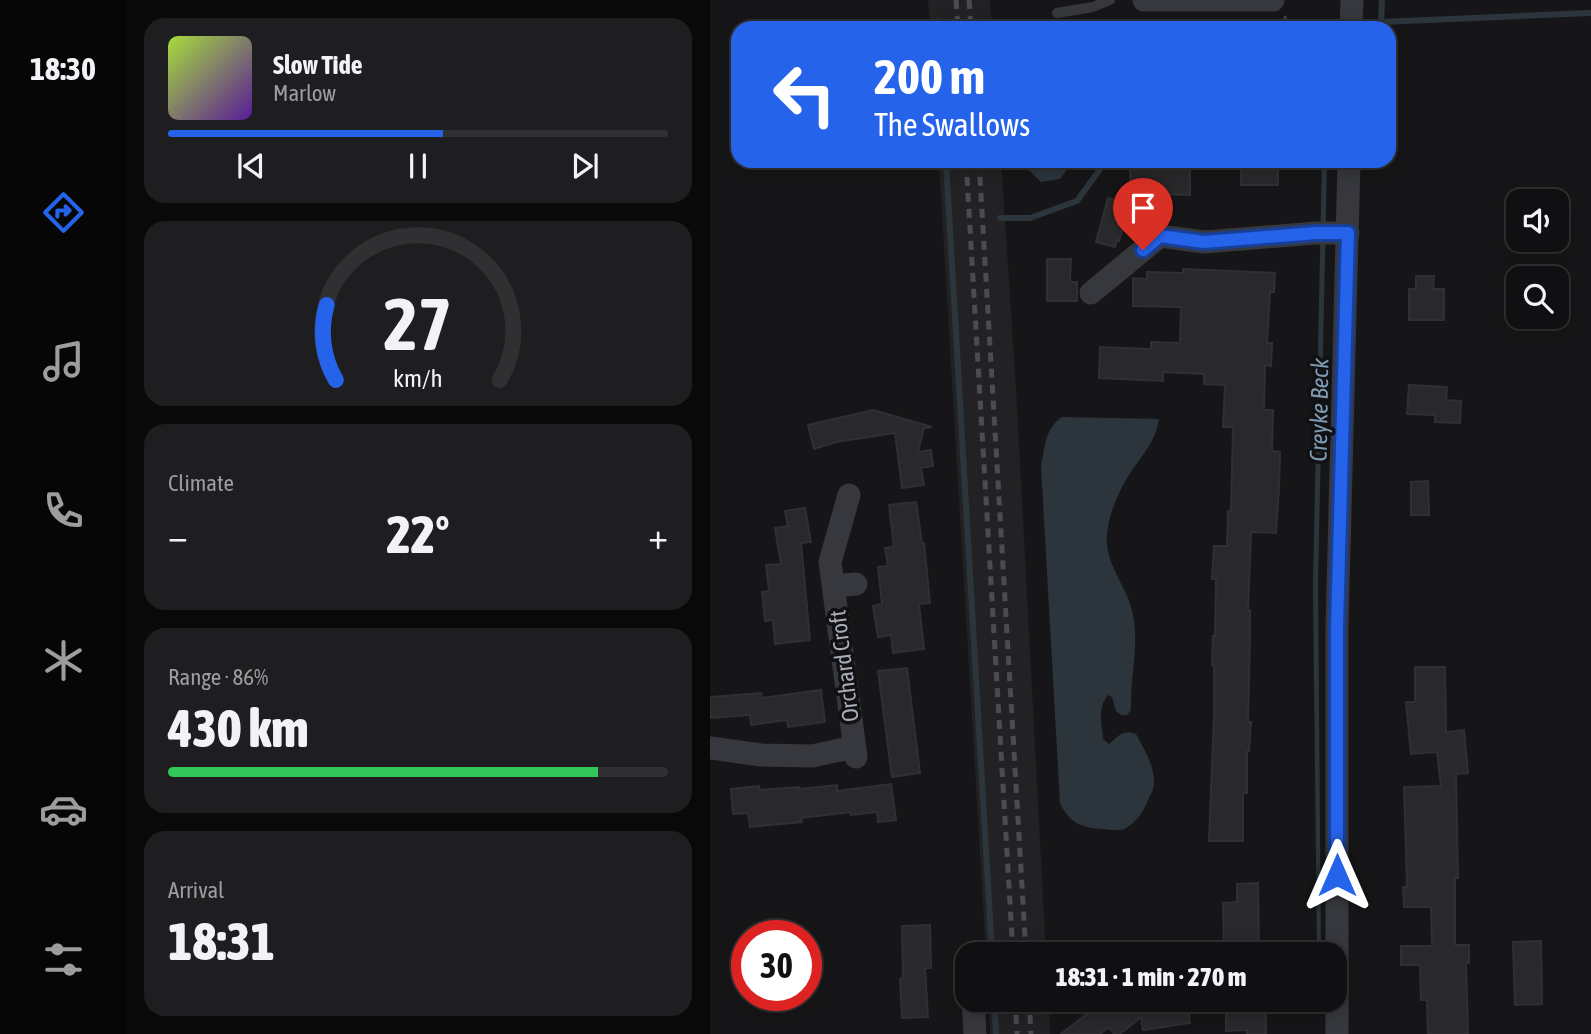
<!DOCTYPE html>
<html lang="en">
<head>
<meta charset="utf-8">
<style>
  :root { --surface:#101012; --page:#1e1e20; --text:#f1f3f6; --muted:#9c9d9f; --line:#303032; --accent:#2563eb }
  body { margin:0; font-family:"Asap Condensed",sans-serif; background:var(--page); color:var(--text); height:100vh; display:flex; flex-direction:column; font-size:26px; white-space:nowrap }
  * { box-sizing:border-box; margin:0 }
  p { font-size:23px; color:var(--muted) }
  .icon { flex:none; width:38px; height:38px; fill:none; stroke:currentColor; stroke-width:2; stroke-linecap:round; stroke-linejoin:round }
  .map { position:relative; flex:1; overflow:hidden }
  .details { display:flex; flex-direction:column; gap:18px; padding:18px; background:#09090a; width:584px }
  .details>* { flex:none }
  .hud { position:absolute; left:21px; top:21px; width:665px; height:147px; border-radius:21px; box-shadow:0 4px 18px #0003,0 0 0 2px var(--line); background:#2563eb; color:#fff; overflow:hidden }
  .controls { position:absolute; left:796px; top:189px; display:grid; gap:14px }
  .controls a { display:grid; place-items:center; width:63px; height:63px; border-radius:14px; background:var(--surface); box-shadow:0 4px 18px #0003,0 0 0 2px var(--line); font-size:35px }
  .speed { position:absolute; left:21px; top:920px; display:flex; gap:14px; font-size:35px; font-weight:700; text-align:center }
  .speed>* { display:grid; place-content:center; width:91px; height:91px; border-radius:50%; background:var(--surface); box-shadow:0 4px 18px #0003,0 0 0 2px var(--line); line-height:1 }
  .speed .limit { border:10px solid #d22; background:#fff; color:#111 }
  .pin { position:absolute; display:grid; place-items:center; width:60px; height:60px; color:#fff; margin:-72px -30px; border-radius:50% 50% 50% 0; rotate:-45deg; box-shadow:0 0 7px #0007 }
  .pin .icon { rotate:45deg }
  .me { position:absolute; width:77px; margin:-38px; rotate:0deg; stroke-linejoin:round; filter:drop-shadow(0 0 5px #0008) }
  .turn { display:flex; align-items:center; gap:24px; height:147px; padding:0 28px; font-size:32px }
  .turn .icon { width:91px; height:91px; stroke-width:2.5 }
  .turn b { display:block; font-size:49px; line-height:60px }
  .big { font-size:52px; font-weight:800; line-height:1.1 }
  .details .widget { flex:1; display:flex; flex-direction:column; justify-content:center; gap:10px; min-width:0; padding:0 24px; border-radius:21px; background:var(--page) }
  .details .dial { align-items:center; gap:0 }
  .dial svg { height:182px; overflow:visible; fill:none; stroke:var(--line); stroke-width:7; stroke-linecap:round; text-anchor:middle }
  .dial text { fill:var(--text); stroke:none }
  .song { display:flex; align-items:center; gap:21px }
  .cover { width:84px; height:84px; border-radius:10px; background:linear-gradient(135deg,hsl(80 70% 55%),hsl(270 70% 35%)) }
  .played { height:7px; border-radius:4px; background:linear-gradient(90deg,var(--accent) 55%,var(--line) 55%) }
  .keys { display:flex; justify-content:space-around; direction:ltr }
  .heat { display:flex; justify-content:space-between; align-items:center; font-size:38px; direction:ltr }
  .charge { height:10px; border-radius:5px; background:linear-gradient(90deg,#34c759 86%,var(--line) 0) }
  .trip { position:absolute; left:245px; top:942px; width:392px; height:70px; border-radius:21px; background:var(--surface); box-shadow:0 4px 18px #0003,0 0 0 2px var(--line); font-weight:800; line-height:70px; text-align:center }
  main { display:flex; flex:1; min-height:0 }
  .menu { display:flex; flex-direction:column; width:126px; justify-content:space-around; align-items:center; background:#060607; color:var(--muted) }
  .menu .icon { width:49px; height:49px }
  .menu .active { color:var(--accent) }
  .menu b { font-size:32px; color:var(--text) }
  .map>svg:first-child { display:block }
  .built { fill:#222225 }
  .water { fill:#2c353c }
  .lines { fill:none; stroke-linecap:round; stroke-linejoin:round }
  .stream { stroke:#2c353c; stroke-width:6 }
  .building { fill:#29292c; stroke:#303034; stroke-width:2 }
  .path { stroke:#3d3f44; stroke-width:3.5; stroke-dasharray:3.5 5; stroke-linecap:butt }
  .lane { stroke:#37383d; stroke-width:10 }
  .street { stroke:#37383d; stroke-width:23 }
  .rail { stroke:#4a4c52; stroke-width:5; stroke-dasharray:9 7; stroke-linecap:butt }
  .route-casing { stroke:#184099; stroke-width:18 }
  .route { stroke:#2563eb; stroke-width:12 }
  .labels { text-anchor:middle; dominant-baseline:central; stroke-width:7; stroke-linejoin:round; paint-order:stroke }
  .street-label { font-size:23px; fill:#a8adb8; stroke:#111113 }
  .water-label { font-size:24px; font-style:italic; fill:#7f9bb3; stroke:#111113 }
</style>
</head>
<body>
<main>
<nav class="menu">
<b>18:30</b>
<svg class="icon active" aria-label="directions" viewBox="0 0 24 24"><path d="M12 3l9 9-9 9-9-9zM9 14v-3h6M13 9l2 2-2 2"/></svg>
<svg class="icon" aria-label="music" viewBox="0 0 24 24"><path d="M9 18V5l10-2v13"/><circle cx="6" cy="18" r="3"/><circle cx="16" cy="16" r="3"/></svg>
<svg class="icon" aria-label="phone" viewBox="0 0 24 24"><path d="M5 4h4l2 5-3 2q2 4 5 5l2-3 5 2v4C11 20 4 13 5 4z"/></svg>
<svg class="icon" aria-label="climate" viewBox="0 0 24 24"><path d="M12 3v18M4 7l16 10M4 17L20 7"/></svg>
<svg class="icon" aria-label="car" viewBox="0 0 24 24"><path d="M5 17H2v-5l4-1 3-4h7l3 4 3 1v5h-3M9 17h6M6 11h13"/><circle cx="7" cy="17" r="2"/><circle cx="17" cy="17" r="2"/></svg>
<svg class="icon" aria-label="filters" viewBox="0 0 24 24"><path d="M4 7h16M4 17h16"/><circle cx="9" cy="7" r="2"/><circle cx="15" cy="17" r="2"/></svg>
</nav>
<section class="details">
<div class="widget">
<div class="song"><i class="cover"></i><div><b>Slow Tide</b><p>Marlow</p></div></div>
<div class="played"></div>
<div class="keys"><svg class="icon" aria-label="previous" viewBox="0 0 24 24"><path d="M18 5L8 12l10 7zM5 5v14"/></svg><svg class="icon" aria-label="pause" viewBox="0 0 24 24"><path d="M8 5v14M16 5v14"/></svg><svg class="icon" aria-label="next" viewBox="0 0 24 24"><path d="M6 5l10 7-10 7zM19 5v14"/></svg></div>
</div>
<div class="widget dial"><svg viewBox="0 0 100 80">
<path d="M14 69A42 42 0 1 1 86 69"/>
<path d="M14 69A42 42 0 0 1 10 36" stroke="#2563eb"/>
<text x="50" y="56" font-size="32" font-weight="700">27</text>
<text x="50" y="72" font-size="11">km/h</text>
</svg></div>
<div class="widget"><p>Climate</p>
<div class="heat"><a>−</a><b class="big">22°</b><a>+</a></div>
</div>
<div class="widget"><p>Range · 86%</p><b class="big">430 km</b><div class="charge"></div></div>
<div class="widget"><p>Arrival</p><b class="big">18:31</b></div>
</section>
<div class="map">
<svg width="881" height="1034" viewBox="0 0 881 1034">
  <rect width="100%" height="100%" fill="#161618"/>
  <path class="built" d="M218,0H280L282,28H220Z
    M229,161H291L306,387L336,954H276Z
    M279,999H339L340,1034H280Z"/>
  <path class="water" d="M319,161H363L350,179L331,182L318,169Z
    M612,161H617L608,585L611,954H607L603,583Z
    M352,417L449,419C446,442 431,456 419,475C408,492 399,514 397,534C394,565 418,586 423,615C429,646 420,678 421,710L417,715H411L406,711L402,697L398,695C387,708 392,723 393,739L399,744C409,736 413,729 426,734C434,749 443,763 444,780C445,787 441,794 438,800C434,811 425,824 414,829C408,831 400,830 393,829C372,828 359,823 350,803L331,466C335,447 335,428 352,417Z"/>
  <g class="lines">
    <path class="stream" d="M672,0L671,22L881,13
      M228,21V28
      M236,161L282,954
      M290,218H320L367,201L396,161
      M284,999L286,1034"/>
  </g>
  <path class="building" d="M420,161H444V167L480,168V195L445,194L439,188L432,186L425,188L420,193Z
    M531,161H568V185H531Z
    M398,198L419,205L409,241L407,240L405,247L386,242Z
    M337,259H361L360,282H367V301H337Z
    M473,269L565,273L564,292H560L557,343H562L561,366L555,365L554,410H563L562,451L570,452L569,487L566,533L541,532L538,610H540V637L538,722H541L539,751H537V793H533V841H499L504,716V666L502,665L503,636H505L506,579H502L504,546H517L518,511L521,512L523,427H513L515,385L494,384V374L453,372V381L389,378L390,347L441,349V342L470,343L471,307L423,306V278L437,279V272L473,273Z
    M706,276H724L723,289H734V320H699V289H706Z
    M699,385L737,387L736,400L751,401L750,423L725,422V415L697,414Z
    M163,410L222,427L214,428L208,452L221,450L223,466L211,468L214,485L192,488L185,433L126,442L104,449L98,425Z
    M718,481L719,515H701V482Z
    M206,502L212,543H214L220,603L209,604L214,649L183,653L181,635L168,637L163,606L172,604L168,567L178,566L175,548L184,547L179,505Z
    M95,508L101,542L91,543L100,640L65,644L63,620L55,621L52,592L59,591L56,565L71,564L65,528L78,526L75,511Z
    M705,667H735L736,732L754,730L758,773L746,774L748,878H745V945H759V963H756L758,1034H718L717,1000H711L710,965H691V946H722L721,907H694L693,887H697L694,787L731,786L727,752L701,754L696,702H705Z
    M197,668L210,773L182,777L168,671Z
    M111,690L115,722L78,727L77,720L41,725L40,715L1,718L0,697L51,693L52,698Z
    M181,784L186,820L168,822L167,812L141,815L140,812L91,818L92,822L40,827L38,813L23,814L21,789L49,786L50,790L89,787V789L127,785V791Z
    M548,883L549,954H514L513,903L527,902V884Z
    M220,925L221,968H215L218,1017L192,1018L190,979L193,978L192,926Z
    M831,941L832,1004L805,1005L803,942Z
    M375,999H477L480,1023L433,1030L431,1017L410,1034H404L399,1027L390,1034H351L383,1009Z
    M516,999H538V1011H556V1034H537V1030L516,1031Z"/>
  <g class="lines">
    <path class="path" d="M575,16L576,28"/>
    <path class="lane" d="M347,13L383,7L400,0"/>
    <path class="street" d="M434,0H563
      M641,28L642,0
      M450,236L494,242L606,233H638
      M381,293L450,236L432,200
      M139,495L120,562L146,757
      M124,586L146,584
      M0,748L51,755L102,756L144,747
      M263,999L265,1034
      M627,1034V626L639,161"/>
    <path class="rail" d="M246,0L248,28
      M259,0L261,28
      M256,161L303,954
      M269,161L316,954
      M305,999L307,1034
      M319,999L321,1034"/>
  </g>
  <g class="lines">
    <defs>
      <path id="route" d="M433,250L450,236L494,242L606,233H638L627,626V875"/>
    </defs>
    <use href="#route" class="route-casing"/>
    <use href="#route" class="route"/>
  </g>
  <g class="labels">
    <g class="street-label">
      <text transform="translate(134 666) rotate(-97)">Orchard Croft</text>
    </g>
    <g class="water-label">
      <text transform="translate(609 410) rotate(-89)">Creyke Beck</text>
    </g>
  </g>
</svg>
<div class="controls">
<a><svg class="icon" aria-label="sound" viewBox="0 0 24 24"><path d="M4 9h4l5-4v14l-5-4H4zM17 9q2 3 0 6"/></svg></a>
<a><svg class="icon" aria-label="search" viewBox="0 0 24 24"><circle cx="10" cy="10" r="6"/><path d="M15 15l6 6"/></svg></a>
</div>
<div class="speed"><div class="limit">30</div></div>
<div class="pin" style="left:433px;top:250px;background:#d93025"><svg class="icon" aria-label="arrive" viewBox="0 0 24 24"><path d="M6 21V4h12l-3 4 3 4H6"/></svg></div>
<svg class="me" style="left:627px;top:875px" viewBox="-20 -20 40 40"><path d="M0-17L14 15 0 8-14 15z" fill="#2563eb" stroke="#fff" stroke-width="4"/></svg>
<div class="trip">18:31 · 1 min · 270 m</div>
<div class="hud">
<div class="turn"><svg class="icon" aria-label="left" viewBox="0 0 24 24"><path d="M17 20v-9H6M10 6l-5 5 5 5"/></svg><div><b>200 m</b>The Swallows</div></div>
</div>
</div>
</main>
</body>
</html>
